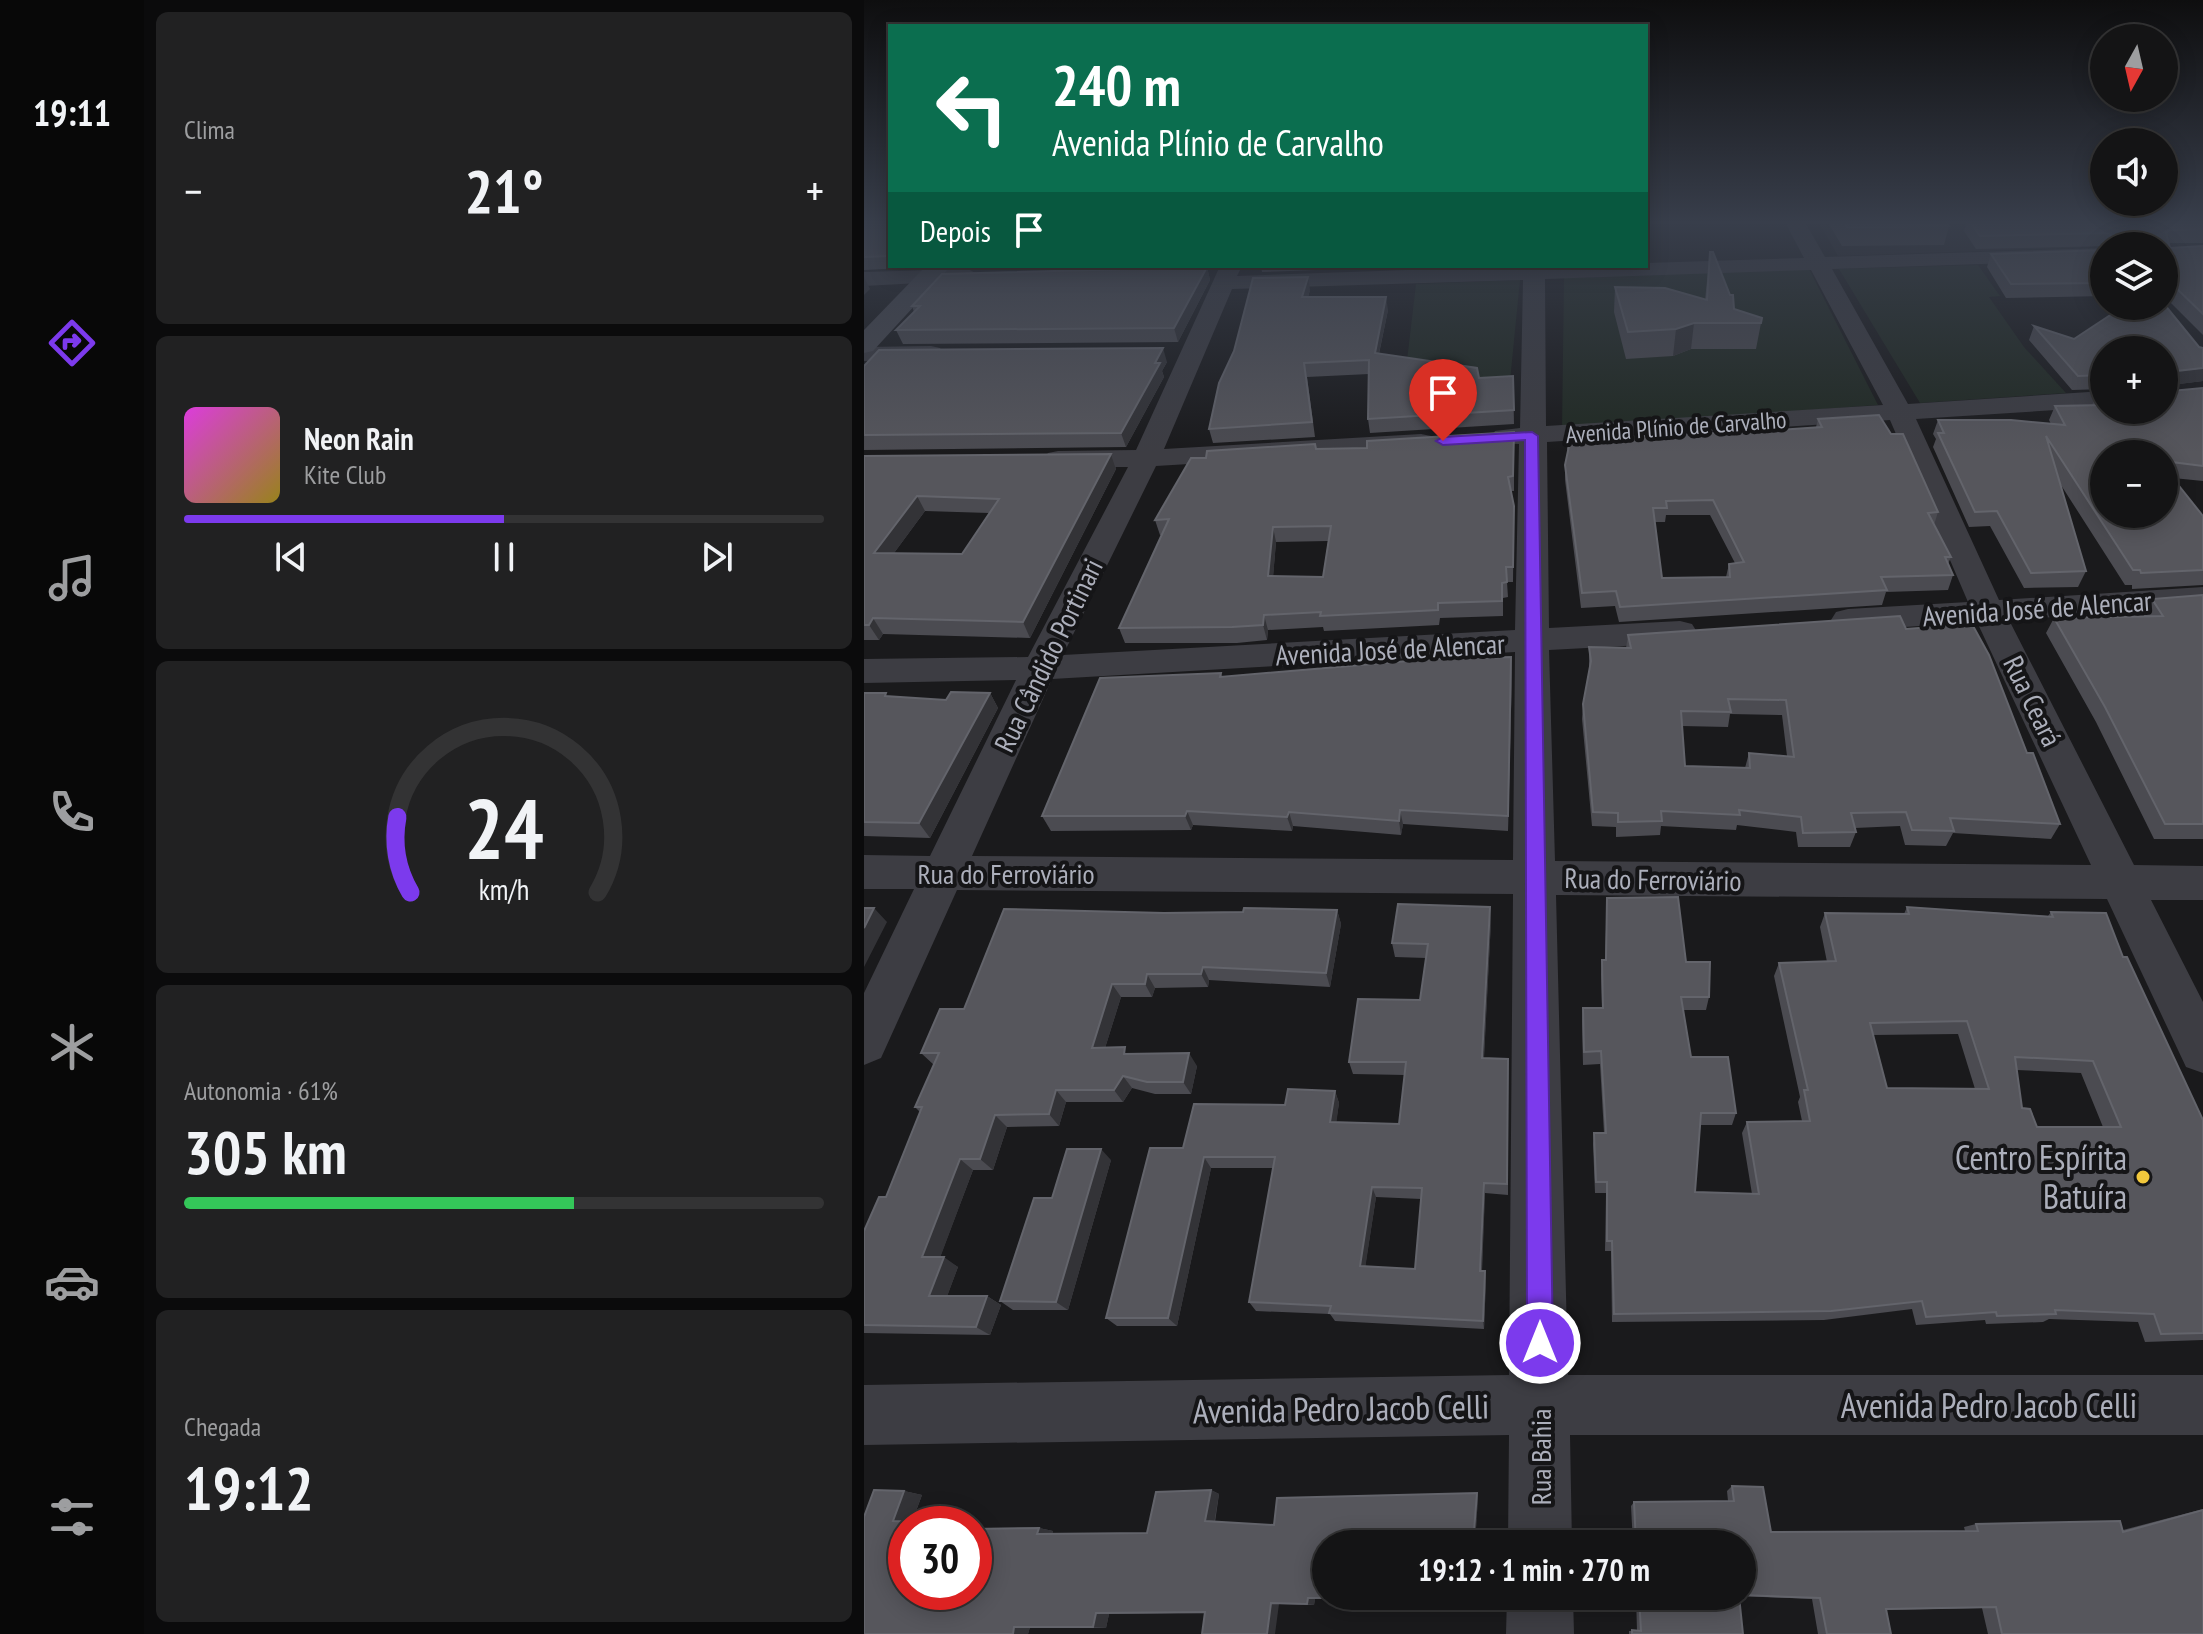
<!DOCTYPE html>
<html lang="pt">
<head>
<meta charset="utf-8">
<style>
  :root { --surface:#141415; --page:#212122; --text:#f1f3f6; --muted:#9d9ea0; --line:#333334; --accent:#7c3aed }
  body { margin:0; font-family:"PT Sans Narrow",sans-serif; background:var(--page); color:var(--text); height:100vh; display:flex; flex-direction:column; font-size:30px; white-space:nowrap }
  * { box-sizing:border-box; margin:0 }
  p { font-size:26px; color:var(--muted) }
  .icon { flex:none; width:44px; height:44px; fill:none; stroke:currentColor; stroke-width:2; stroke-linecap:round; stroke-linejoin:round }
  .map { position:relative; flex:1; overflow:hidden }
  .details { display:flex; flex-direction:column; gap:12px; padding:12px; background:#0b0b0c; width:720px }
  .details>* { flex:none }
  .banner { position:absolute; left:24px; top:24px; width:760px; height:244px; border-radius:0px; box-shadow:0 4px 20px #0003,0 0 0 2px var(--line); background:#0b6e4f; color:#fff; overflow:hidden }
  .needle { width:52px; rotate:188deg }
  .fabs { position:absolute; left:1226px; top:24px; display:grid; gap:16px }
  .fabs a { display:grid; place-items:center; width:88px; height:88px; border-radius:50%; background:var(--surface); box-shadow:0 4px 20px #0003,0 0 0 2px var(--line); font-size:40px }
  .speed { position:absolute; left:24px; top:1506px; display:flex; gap:16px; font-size:40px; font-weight:700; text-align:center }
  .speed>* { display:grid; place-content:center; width:104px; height:104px; border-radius:50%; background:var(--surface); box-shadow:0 4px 20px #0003,0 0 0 2px var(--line); line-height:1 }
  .speed .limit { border:12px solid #d22; background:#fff; color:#111 }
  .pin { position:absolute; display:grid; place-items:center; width:68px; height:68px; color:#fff; margin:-82px -34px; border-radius:50% 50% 50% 0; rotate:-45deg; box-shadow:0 0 8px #0007 }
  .pin .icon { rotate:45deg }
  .me { position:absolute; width:88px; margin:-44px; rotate:0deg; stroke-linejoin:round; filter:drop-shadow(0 0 6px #0008) }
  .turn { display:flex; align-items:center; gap:28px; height:168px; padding:0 32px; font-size:36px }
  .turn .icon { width:104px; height:104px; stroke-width:2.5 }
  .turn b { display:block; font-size:56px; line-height:68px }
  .then { display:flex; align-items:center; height:76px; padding:0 32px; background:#0003; gap:16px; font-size:30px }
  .big { font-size:60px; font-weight:700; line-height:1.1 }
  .details .tile { flex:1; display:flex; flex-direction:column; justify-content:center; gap:12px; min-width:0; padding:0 28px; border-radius:12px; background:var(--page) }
  .details .dial { align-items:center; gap:0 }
  .dial svg { height:208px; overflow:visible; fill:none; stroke:var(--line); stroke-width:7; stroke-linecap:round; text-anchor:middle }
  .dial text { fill:var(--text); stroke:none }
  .song { display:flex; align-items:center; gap:24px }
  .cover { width:96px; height:96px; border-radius:12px; background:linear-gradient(135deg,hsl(300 70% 55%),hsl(50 70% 35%)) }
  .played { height:8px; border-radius:4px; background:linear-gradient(90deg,var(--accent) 50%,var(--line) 50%) }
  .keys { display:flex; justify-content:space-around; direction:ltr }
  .heat { display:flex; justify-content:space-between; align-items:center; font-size:44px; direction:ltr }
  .charge { height:12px; border-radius:6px; background:linear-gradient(90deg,#34c759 61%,var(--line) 0) }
  .trip { position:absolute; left:448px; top:1530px; width:444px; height:80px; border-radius:40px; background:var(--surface); box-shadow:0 4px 20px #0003,0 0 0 2px var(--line); font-weight:700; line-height:80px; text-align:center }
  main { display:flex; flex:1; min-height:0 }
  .tab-bar { display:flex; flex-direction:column; width:144px; justify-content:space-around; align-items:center; background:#080808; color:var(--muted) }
  .tab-bar .icon { width:56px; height:56px }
  .tab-bar .selected { color:var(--accent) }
  .tab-bar b { font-size:36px; color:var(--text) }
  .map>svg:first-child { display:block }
  .built { fill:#262629 }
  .green { fill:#212a23 }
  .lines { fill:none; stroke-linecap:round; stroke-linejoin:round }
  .minor { fill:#3d3d43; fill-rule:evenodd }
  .secondary { fill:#494a51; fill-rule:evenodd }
  .wall { fill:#4b4b51; fill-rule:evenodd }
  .shaded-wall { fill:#333337 }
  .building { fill:#56565c; stroke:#63646b; stroke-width:2; fill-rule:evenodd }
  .route { fill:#7c3aed; stroke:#51269a; stroke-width:2 }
  .poi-dot { fill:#f2c83c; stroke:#151517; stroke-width:3 }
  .labels { text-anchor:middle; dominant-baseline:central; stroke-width:8; stroke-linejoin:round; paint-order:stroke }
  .far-street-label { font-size:24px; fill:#acafbb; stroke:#151517 }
  .street-label { font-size:28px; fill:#acafbb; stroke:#151517 }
  .near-poi-label { font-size:34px; fill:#acafbb; stroke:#151517; text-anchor:end }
  .near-street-label { font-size:34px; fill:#acafbb; stroke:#151517 }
</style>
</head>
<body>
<main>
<nav class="tab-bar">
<b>19:11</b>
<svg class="icon selected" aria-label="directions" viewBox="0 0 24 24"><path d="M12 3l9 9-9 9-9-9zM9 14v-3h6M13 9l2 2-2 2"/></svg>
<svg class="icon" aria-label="music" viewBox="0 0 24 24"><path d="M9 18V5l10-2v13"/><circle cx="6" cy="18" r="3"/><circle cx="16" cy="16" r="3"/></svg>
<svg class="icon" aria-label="phone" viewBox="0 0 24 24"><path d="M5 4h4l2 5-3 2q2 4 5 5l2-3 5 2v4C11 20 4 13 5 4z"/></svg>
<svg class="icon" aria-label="climate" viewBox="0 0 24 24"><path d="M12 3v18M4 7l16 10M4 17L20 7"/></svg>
<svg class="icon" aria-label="car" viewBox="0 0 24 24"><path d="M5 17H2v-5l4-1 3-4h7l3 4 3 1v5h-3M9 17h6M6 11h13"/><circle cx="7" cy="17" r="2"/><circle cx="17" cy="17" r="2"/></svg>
<svg class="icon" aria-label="filters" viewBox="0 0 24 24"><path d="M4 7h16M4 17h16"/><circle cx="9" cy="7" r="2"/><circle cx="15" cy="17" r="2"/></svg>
</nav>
<section class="details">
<div class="tile"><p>Clima</p>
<div class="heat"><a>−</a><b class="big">21°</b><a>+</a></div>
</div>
<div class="tile">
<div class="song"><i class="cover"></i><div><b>Neon Rain</b><p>Kite Club</p></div></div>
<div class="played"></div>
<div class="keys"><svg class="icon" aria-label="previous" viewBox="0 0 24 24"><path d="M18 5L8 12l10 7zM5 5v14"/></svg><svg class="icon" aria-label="pause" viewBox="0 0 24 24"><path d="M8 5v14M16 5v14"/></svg><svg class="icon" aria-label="next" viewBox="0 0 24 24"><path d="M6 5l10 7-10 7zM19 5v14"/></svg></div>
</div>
<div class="tile dial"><svg viewBox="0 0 100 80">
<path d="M14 69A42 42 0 1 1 86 69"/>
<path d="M14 69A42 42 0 0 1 9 40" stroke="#7c3aed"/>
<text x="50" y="56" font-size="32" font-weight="700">24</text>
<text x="50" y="72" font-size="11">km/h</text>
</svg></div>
<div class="tile"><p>Autonomia · 61%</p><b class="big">305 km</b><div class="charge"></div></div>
<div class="tile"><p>Chegada</p><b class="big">19:12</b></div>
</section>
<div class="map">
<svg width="1339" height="1634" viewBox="0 0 1339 1634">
  <rect width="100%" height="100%" fill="#1a1a1c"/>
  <path class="built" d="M956,224H1204L1229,247L974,256Z"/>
  <path class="green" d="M1114,265L1136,296L1125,297L1160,347L1202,393L1056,403L975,269Z
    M945,269L1014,405L698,428L700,278Z
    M656,280L646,381L542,369L552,284Z"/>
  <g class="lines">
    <path class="minor" d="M922,224H942L961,257L1240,248V260L968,269L1044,404L1240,391V407L1052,419L1135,600L1339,587V607L1145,620L1270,865L1339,866V900H1287L1339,1002V1073L1322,1067L1243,899L692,895L704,1375H1339V1435H706L708,1544H644L645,1435L0,1445V1385L645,1375L649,894L93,890L17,1058L0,1065V993L50,889H0V855L66,856L152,680L0,683V659L164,657L264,467H194L184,465L180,459L184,453L194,451L272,450L356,266H378L373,276L659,266H782V263L940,258ZM947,270L1019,405L682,426L681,279ZM659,280L656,428L631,431L627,437L631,443L655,444L651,630L199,655L292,466L557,450L567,448L571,442L567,436L557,434L300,449L368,289ZM1026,420L1104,602L984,609L972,612L967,620L972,628L984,631L1113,622L1227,865L691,861L685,650L816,643L828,640L833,632L828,624L816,621L685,628L683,442ZM651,652L649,860L108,856L188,679Z
      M104,269L115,275L112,280L0,286V272Z
      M67,346L76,348L79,353L76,358L0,361V347Z
      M643,1596H709L710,1634H642Z"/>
    <path class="secondary" d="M62,266H87L9,351L0,353V330Z"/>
  </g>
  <path class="wall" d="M0,224H26V266H43L40,268L0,270Z
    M965,224H1084L1085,226L1080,245L978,246Z
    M1102,224H1339V243H1304L1306,248L1339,246V335L1302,298H1300V246H1242L1112,249L1100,231Z
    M1240,250V296L1142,298L1123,267L1127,254Z
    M846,252L870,309L898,318L892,349H827L809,356L762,359L750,312L751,287L841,300Z
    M100,266H189L101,267Z
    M397,266H453L452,270L398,272Z
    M343,267L346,280L314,342L39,344L32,330L50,312L48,306Z
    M446,290L444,297L524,310L515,354L615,378L649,376L650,424L506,433L504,419L505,374L443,377L451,437L349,443L345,429Z
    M1170,326L1210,339L1339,348V381L1306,385L1307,391L1339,388V481L1309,478L1339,516V585L1268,589V585H1261L1195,482L1222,571L1214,587L1160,588L1126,526L1105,527L1069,447L1072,439L1069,434L1074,420L1187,424L1185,420L1191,406L1228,405L1232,396L1300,410L1240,350V389L1208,390L1165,340ZM1300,454V514H1240Z
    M303,362L298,371L300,377L262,447L0,450V366Z
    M954,419L1074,512L1070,525L1087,557L1084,564L1089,575L1084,590L1022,592L1018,605L755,622L751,606L717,608L701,480V465L703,454V433L746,437L900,431L952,427ZM802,515H846L871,563L865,564L862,577L798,578L791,522H801Z
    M650,432V491H647L650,506L649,582H643L644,597L639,598V616L576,618L575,625L460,631L459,627L404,630L403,640L373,643H261L255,628L298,535H296L291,520L342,458L452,449L503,448ZM464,541L459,577L409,576L412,542Z
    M247,454L252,469L166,638L19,634L15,640H0V456ZM61,511L125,513L98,554L30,553Z
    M1339,595V839H1290L1232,722L1182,633L1190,618L1280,616L1279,614L1288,599Z
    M1042,629L1163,753L1196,824L1187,839L1089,833L1082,846L1041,845L1036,826L991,828L992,832L986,847H934L932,832L873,825L872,830L797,826L796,835L752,837V827L728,826L718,719L719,704L725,670V647L762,648L764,635ZM866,714L918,715L923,756L885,753L881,768L821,766L818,726L864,727Z
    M648,672L644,831L539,824L537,835L429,826L428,831L329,825L327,830L187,831L178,816L357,673L358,677Z
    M0,693L25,696L82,700L126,693L134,708L66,838L0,836Z
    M743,898L822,962L845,997L842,1010H819L827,1057L872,1113L868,1125H836L831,1192L888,1194L878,1133L883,1122L938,1121L934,1102L936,1097L910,976L915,963L963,962L956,927L961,913L1040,914L1043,907L1184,916L1187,912L1259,957L1339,1120V1340L1281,1342L1274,1322L1185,1319L1179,1322L1122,1324L1121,1320L1052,1325L1048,1309L960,1320L748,1322L747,1251H741L742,1193H731L729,1144L730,1133H740L736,1064L719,1065L718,1021L719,1008H738L737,974L738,960H741ZM1094,1034L1111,1089L1023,1088L1009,1035ZM1153,1070L1217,1073L1239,1127H1173L1158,1108Z
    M473,910L477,924L466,987L345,980L344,987L291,988L288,997H257L241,1048L266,1054L333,1066L327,1094H291L268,1088L259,1102H202L195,1126L143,1127L129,1170H109L76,1257L94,1267L83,1296H123L137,1305L126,1335L0,1333V1231L22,1197L56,1112L51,1107L70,1065L57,1053L100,1009L300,913Z
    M627,921L620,1058L644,1059V1195L621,1193L618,1271H621L622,1280L620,1329L471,1321L466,1314L392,1311L385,1302L409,1168H347L313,1326H253L242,1318L319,1148L421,1105L471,1091L475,1103L472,1122L535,1124L541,1075L489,1074L485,1062L556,1000L562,958L531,957L528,943ZM512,1197L557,1199L551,1269L501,1267Z
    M247,1160L204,1310H149L136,1301L188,1198Z
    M868,1486L907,1532L1101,1531L1100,1527L1112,1524L1259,1530L1339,1509V1634H1124L1118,1608L1022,1610L1027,1634H954L948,1599L875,1596L879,1634H765V1631H773L772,1596H878V1544H769L767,1506L770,1502L864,1501L863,1491Z
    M347,1490L355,1494L351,1522L410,1525L613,1493L614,1497L611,1544H462V1596H607V1599H451L450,1605L415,1604L341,1613L245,1614L242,1628L166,1627L164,1634H0L40,1491L58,1495L48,1522L100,1524H42L110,1592V1526L115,1527V1529L175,1528L189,1531L188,1534L283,1533Z"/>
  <path class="shaded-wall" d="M343,267L346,280L314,342L310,328Z
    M0,277L6,289L0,295Z
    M444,277L446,290L440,310L438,297Z
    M522,297L524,310L512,367L511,353Z
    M830,323L827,349L809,356L812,329Z
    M299,348L303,362L298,371L300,377L262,447L257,433Z
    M1339,368V381L1300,386L1304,372Z
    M247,454L252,469L166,638L159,622Z
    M53,496L61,511L19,568L10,553Z
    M409,527L412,542L408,591L404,576Z
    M400,615L404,630L403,640L399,625Z
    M9,618L19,634L15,640L5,625Z
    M647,657L648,672L644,831V816Z
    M126,693L134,708L66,838L55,823Z
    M536,810L539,824L537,835L535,821Z
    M323,811L329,825L327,830L321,816Z
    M425,812L429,826L428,831L423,817Z
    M626,907L627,921L619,1070L618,1058Z
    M10,908L23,922L0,967V928Z
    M473,910L477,924L466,987L462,973Z
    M339,967L345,980L344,987L337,974Z
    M283,974L291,988L288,997L281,984Z
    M248,984L257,997L237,1061L228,1048Z
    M325,1053L333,1066L327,1094L319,1082Z
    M259,1076L268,1088L259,1102L250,1090Z
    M192,1090L202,1102L195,1126L185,1114Z
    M471,1091L475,1103L471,1133L466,1122Z
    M131,1115L143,1127L129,1170L116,1159Z
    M237,1149L247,1160L204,1310L192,1302Z
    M340,1157L347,1168L313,1326L304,1318Z
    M96,1159L109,1170L73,1266L58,1257Z
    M620,1183L621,1193L617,1280L616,1271Z
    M508,1187L512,1197L500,1276L496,1266Z
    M80,1257L94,1267L80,1305L65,1296Z
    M621,1271L622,1280L620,1329L619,1321Z
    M123,1296L137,1305L126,1335L112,1327Z
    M347,1490L355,1494L350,1524L341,1521Z
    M40,1491L58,1495L47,1524L29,1521Z
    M613,1493L614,1497L611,1544H609Z
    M175,1528L189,1531L187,1537L173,1534Z
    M444,1598L451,1599L450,1605L443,1604Z
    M407,1603L415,1604L411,1634H403Z
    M232,1613L245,1614L242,1628L229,1627Z
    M150,1627H166L164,1634H149Z"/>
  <path class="building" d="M0,224H26V256L0,257Z
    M981,224H1084L1085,226L983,227Z
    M1108,224H1339V229L1305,230L1302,233L1306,248L1339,246V314L1308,284H1304L1303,290H1300V246H1246L1247,233L1116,236Z
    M1240,250V283L1147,284L1127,254Z
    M846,252H849L866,295H869L870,309L898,318L897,323H830L812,329L764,332L751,287L801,288L843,300Z
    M343,267L310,328L32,330L56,306H48L78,274Z
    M444,277L438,297H522L511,353L613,368L615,378L649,376L650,410L504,419L505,360L440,363L448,422L345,429L355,383L370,351L389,278Z
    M1300,304L1335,347L1339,348V368L1304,372L1307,391L1339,388V466L1300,461V454H1240V514H1300V467L1339,516V570L1277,573L1276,570H1269L1182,436L1222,571L1167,573L1133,511L1111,512L1074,433H1080L1074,420H1147L1201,425L1191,406L1240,405L1232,396H1240V410H1300V350H1240V375L1214,376L1170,326L1210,339L1260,306H1300Z
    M299,348L291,363H296L257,433L0,435V366L15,350Z
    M1015,415L1027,434H1039L1074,512L1064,513L1087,557H1081L1089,575L1017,577L1023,590L756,607L752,591L718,593L701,465L705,446L703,433L744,432L746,437L900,431L958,427L954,419ZM849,500L880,562L865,564L866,577L798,578L789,508H803L802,501Z
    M650,432L649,476L644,477L650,506L649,567H642L643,582L638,583V601L574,603V610L456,616L457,612L400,615L399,625L368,627L255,628L305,519L291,520L327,458H342L343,451L451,444L452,449L503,448V441ZM467,526L459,577L404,576L409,527Z
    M247,454L159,622L9,618L5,625H0V456ZM53,496L135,499L98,554L10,553Z
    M1339,595V824H1301L1241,707L1190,618L1299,616L1288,599Z
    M1036,616L1042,629L1108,624L1125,655L1163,753H1169L1196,824L1086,818L1090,831L1048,830L1042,812L987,813L992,832L939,833L937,817L875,810L876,815L797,811L798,821L754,822V813L729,812L719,704L727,661L725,647L767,648L764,635ZM864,699L922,700L930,757L885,753L886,768L821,766L817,711L867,712Z
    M647,657L644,816L536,810L535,821L425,812L423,817L323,811L321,816H178L236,678L357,673L356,677L568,659Z
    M87,692L126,693L55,823L0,822V693H22L21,696L82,700Z
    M814,897L822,962H846L845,997H817L827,1057H864L872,1113H837L831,1192L895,1194L883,1122L946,1121L940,1090H944L915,963L972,961L961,913L1045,914L1043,907L1189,917L1187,912L1242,913L1259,957H1263L1339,1120V1333L1297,1334L1290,1314L1191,1310L1192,1314L1133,1316L1132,1312L1062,1317L1058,1301L967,1311L750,1314L748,1241H743V1182H732L730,1133H742L737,1051L720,1052L719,1008H739L738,960H742L743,898ZM1103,1021L1125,1089L1023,1088L1006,1023ZM1151,1057L1229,1061L1257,1127H1173L1166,1109L1158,1108Z
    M534,904L626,907L618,1058L644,1059L643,1184L620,1183L616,1271H621L619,1321L465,1313L467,1306L385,1302L411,1157H340L304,1318H242L286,1148H319L330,1104L421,1105L424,1089L471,1091L466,1122L535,1124L542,1062H485L494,999L556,1000L564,944L528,943ZM508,1187L558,1188L551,1269L496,1266Z
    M0,908H10L0,928Z
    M380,908L473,910L462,973L339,967L337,974H283L281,984H248L228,1048L261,1047L260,1054L325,1053L319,1082H283L259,1076L250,1090H192L185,1114L131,1115L116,1159H96L58,1257H80L65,1296H123L112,1327L0,1325V1231L15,1197H22L58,1107H51L75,1053H57L76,1009H100L140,909L300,913L379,912Z
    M203,1149H237L192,1302L136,1301L170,1198H188Z
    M868,1486L899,1487L907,1532L1114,1531L1112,1524L1256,1521L1259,1532L1339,1510V1634H1138L1132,1607L1022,1609L1027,1634H963L956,1598L878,1595V1544H772L770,1502L870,1501Z
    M10,1490L40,1491L29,1521L100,1524H42V1592H110V1529L175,1528L173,1534L283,1533L292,1492L347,1490L341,1521L410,1525L413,1498L613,1493L609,1544H462V1596H605V1597L444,1598L443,1604L407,1603L403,1634H338L341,1612L232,1613L229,1627H150L149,1634H0V1517Z
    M775,1596H875L879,1634H768V1630L777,1631Z"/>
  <linearGradient id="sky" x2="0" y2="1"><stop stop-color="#0e0e0f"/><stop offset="0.49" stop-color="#383e4b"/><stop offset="1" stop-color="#383e4b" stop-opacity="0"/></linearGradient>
  <rect width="1339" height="453" fill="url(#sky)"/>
  <path class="route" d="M668,432L674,436L689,1343L685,1352L676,1356L667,1352L663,1343L661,440L579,445L572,441L579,437Z"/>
  <circle class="poi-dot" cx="1279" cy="1177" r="8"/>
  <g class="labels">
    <g class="far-street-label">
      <text transform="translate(812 427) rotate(-4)">Avenida Plínio de Carvalho</text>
    </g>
    <g class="street-label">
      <text transform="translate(1173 608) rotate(-4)">Avenida José de Alencar</text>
      <text transform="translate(526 649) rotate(-3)">Avenida José de Alencar</text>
      <text transform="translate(184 655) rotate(-64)">Rua Cândido Portinari</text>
      <text transform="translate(1169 701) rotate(64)">Rua Ceará</text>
      <text x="142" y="873">Rua do Ferroviário</text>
      <text transform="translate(789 879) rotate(1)">Rua do Ferroviário</text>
      <text transform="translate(676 1457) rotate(-90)">Rua Bahia</text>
    </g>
    <g class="near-poi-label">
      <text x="1263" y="1157">Centro Espírita<tspan x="1263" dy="39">Batuíra</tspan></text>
    </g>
    <g class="near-street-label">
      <text x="1125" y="1405">Avenida Pedro Jacob Celli</text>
      <text transform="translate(477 1408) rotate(-1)">Avenida Pedro Jacob Celli</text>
    </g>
  </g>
</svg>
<div class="fabs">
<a><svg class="needle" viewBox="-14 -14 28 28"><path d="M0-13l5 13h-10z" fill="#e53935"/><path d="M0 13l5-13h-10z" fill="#9d9ea0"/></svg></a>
<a><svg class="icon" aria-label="sound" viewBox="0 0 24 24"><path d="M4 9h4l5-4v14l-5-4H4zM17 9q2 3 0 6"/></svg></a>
<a><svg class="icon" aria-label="layers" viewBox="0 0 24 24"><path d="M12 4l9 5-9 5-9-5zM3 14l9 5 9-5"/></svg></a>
<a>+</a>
<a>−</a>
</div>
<div class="speed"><div class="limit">30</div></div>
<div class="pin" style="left:579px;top:441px;background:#d93025"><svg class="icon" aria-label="arrive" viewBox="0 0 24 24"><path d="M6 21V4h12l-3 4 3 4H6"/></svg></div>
<svg class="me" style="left:676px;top:1343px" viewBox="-20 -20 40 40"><circle r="17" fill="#7c3aed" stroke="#fff" stroke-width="3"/><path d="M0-11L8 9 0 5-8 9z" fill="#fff"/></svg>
<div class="trip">19:12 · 1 min · 270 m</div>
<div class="banner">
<div class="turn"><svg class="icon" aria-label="left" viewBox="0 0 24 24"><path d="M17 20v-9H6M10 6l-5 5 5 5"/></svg><div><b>240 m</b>Avenida Plínio de Carvalho</div></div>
<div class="then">Depois<svg class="icon" aria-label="arrive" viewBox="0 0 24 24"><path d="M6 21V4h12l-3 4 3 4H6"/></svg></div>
</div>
</div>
</main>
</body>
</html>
